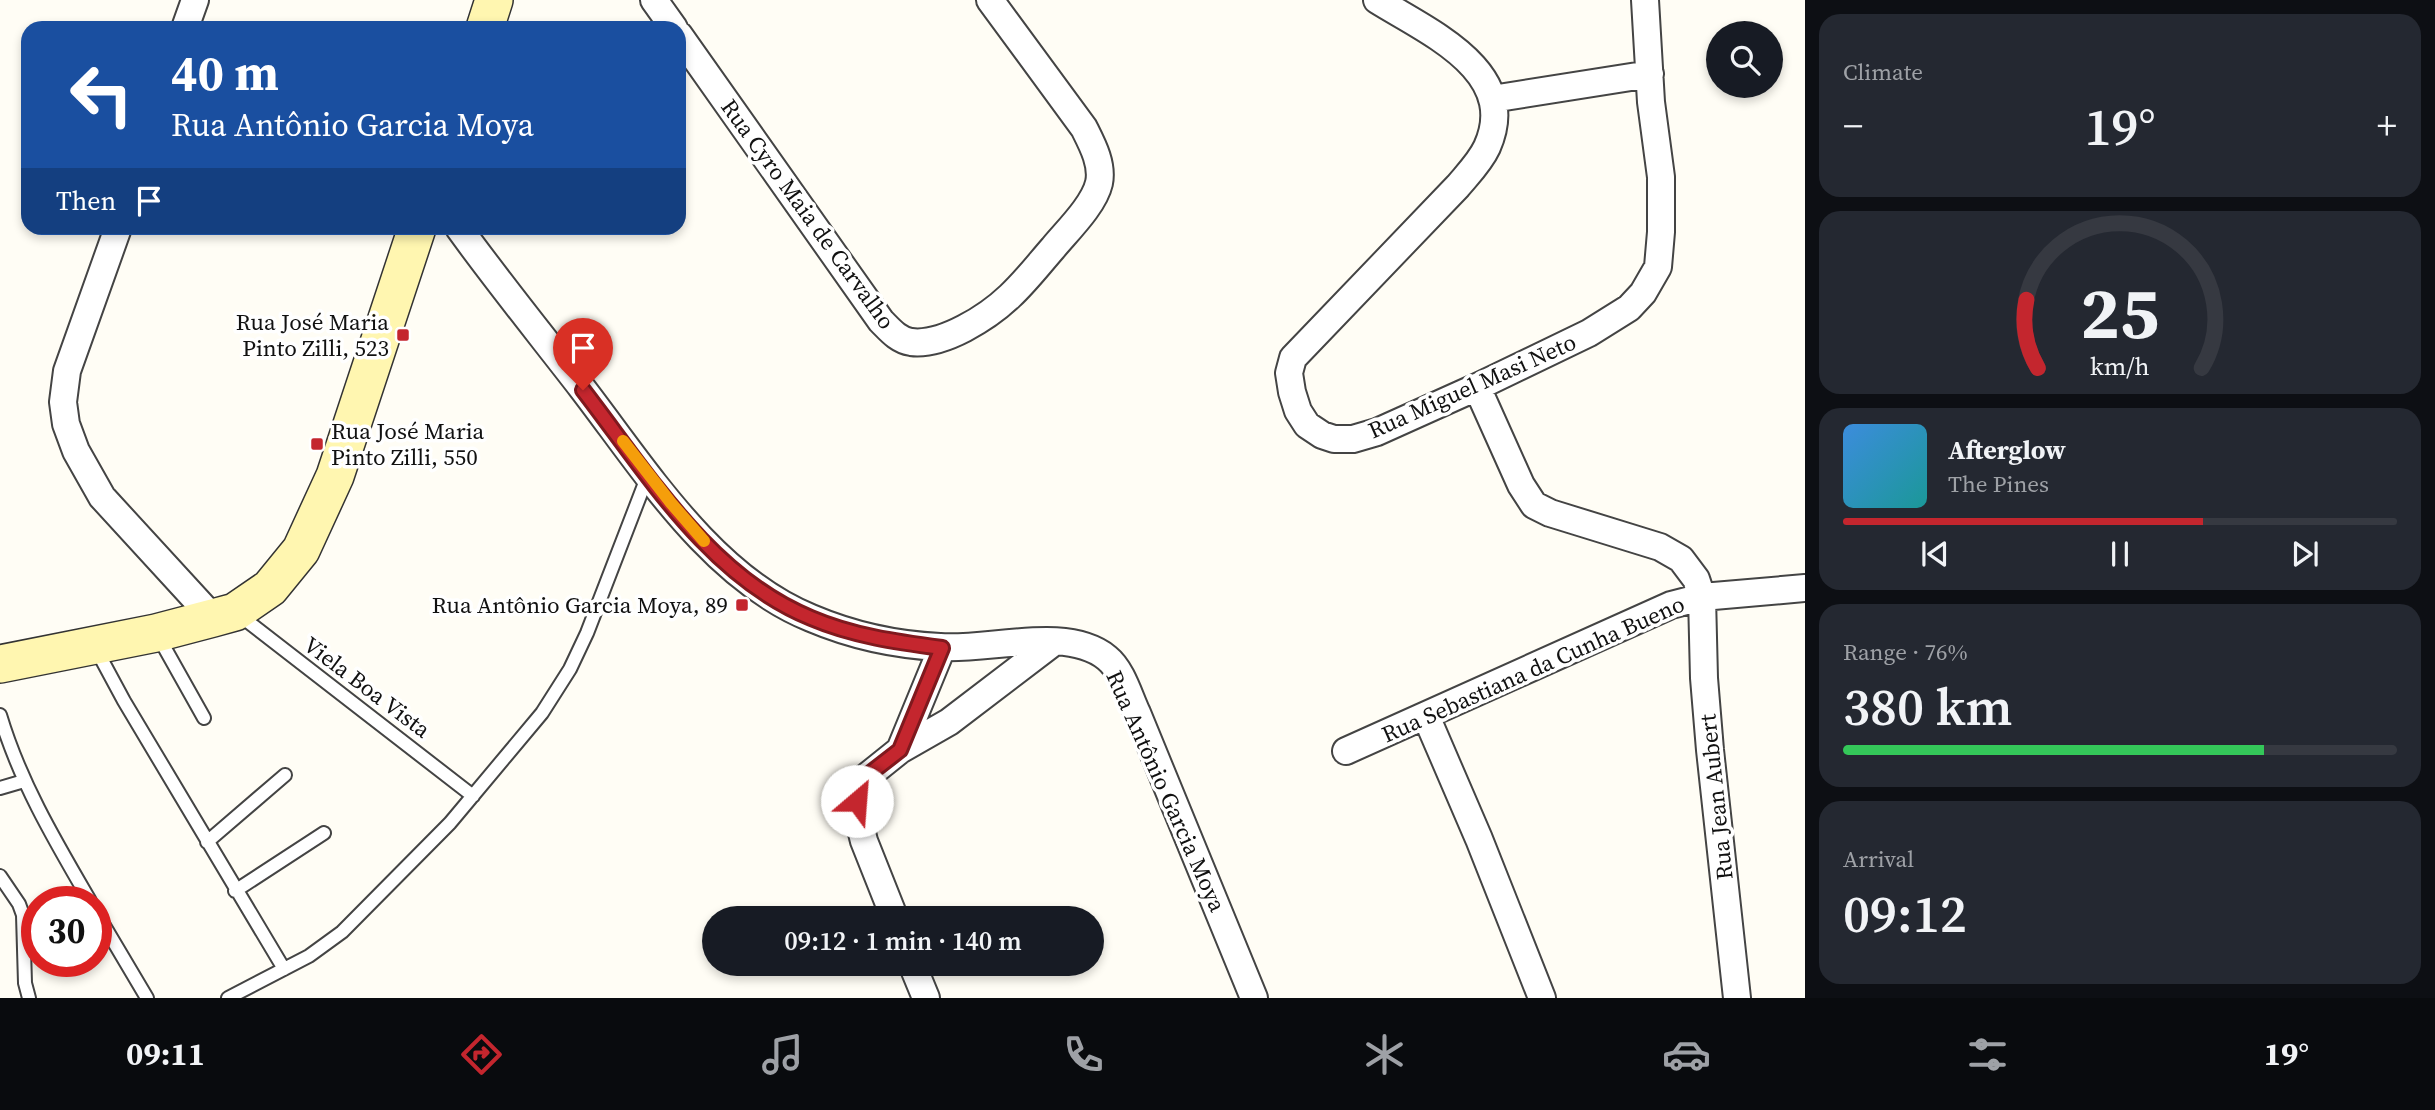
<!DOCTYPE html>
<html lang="en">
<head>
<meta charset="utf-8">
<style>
  :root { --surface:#171b24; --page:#242831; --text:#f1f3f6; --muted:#9ea1a6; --line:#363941; --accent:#c4262e }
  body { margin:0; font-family:"Source Serif 4",serif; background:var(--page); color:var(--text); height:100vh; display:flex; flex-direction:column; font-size:26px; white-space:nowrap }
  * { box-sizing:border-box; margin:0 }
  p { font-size:23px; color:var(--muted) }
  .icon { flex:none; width:38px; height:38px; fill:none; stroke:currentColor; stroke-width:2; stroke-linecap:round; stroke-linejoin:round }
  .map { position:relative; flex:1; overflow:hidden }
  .panel { display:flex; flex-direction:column; gap:14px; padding:14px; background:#0d0f14; width:630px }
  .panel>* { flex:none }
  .top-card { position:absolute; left:21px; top:21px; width:665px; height:214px; border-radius:21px; box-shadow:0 4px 10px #0003; background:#1a4fa0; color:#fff; overflow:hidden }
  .controls { position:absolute; left:1706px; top:21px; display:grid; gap:14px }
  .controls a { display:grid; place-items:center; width:77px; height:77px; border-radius:50%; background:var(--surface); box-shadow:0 4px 10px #0003; font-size:35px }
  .speed { position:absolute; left:21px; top:886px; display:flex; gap:14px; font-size:35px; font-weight:700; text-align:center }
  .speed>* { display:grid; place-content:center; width:91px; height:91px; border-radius:50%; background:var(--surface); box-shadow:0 4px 10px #0003; line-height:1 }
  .speed .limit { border:10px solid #d22; background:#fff; color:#111 }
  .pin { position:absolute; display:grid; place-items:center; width:60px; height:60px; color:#fff; margin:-72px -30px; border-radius:50% 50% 50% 0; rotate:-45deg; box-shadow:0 0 7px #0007 }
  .pin .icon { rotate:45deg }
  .me { position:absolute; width:77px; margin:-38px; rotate:27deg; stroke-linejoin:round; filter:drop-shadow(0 0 5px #0008) }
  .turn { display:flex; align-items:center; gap:24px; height:147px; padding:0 35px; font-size:32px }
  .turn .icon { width:91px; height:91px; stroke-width:2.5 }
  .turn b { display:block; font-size:49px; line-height:60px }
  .then { display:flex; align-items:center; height:66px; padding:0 35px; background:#0003; gap:14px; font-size:26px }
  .big { font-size:52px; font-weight:600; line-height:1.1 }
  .panel .tile { flex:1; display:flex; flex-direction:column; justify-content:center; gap:10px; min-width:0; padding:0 24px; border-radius:21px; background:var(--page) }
  .panel .dial { align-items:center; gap:0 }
  .dial svg { height:182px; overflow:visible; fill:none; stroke:var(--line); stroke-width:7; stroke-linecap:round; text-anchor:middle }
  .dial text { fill:var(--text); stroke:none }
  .song { display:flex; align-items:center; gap:21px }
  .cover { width:84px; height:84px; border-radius:10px; background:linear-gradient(135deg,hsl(210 70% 55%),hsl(180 70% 35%)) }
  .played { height:7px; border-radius:4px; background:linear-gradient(90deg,var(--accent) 65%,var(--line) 65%) }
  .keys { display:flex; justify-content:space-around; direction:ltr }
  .heat { display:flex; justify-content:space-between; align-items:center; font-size:38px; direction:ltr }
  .charge { height:10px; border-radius:5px; background:linear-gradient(90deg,#34c759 76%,var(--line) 0) }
  .trip { position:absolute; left:702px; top:906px; width:402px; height:70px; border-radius:35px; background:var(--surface); box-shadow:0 4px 10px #0003; font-weight:600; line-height:70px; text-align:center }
  .tab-bar { display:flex; height:112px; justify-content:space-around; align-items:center; background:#090b0e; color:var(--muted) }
  .tab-bar .icon { width:49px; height:49px }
  .tab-bar .active { color:var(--accent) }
  .tab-bar b { font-size:32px; color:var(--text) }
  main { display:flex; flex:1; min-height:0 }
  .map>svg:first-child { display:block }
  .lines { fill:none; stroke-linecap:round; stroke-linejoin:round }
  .lane-casing { stroke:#444; stroke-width:16 }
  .street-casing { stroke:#444; stroke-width:30 }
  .secondary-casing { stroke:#333; stroke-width:40 }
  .lane { stroke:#fff; stroke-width:12 }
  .street { stroke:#fff; stroke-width:26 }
  .secondary { stroke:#fff6b0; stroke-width:37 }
  .route-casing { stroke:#7f191e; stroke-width:18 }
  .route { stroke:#c4262e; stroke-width:12 }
  .slow { stroke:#f59e0b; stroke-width:12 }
  .poi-dot { fill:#c4262e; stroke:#fff; stroke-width:2.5 }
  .labels { text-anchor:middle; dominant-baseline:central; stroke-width:7; stroke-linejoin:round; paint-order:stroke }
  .street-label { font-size:23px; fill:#111; stroke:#fff }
  .poi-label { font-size:23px; fill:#111; stroke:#fff; text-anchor:end }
</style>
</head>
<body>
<main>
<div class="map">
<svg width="1805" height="998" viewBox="0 0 1805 998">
  <rect width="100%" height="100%" fill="#fffdf5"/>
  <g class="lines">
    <defs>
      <path id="lane" d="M238,614L473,796
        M158,636L204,718
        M96,649L124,701L284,969
        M0,715C20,782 55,841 90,901
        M0,788L24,781
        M207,842L285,775
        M0,876L19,904L23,915L25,983L29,998
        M235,891L324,833
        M96,912L147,998
        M228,998L309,956L342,932L450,823L542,713L570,669L587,633L648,475"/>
      <path id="street" d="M654,0L674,28
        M1377,0C1428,32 1521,71 1487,147C1480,162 1468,174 1458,186L1293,358L1289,373L1292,392L1298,411L1307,425L1322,435L1334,439H1353L1377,432L1477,387L1589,333L1629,308L1643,293L1658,267L1661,232V177L1651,102L1645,0
        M185,28L195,0
        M679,35L881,321C890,330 898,340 911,342C943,346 988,317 1010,296C1026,281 1039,264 1053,248C1067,231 1094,205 1099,183C1103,164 1092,144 1084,128L990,0
        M1492,99L1650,74
        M118,228L67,371L63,402L66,424L76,451L102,497L213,618
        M459,228C498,282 541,335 582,388C645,470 712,578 811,618C851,635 897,645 940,647C988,651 1067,625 1107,658C1122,670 1129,696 1137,713L1254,998
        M1477,387L1521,485L1534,505L1550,513L1660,547L1681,559L1696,579L1702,597L1704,678L1710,750L1737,998
        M1426,716L1479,839L1542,998
        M900,750L949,722L1054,642
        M1346,751L1671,605L1702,597L1805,588
        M895,919L864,841L859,821L857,801L865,778L900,750L942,648
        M912,964L926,998"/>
      <path id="secondary" d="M485,28L494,0
        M0,664L156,633L213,618L235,612L270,588L301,550L335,476L417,228"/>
    </defs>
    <use href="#lane" class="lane-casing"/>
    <use href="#street" class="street-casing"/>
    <use href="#secondary" class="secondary-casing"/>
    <use href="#lane" class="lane"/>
    <use href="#street" class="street"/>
    <use href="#secondary" class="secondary"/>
  </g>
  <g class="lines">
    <defs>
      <path id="route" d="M583,390C647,473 710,577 811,618C853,636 897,642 942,648L900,750L864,778L857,801"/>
    </defs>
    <use href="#route" class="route-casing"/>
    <use href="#route" class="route"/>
    <path class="slow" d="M623,441L671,503L704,541"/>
  </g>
  <g class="poi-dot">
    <rect x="396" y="328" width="14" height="14" rx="3.5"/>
    <rect x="310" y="437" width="14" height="14" rx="3.5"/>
    <rect x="735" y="598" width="14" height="14" rx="3.5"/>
  </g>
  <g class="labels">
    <g class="street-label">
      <text transform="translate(808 214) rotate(54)">Rua Cyro Maia de Carvalho</text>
      <text transform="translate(1472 386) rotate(-24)">Rua Miguel Masi Neto</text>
      <text transform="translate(1533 669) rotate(-24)">Rua Sebastiana da Cunha Bueno</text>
      <text transform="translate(367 687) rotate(37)">Viela Boa Vista</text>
      <text transform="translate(1166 791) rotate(66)">Rua Antônio Garcia Moya</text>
      <text transform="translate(1716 797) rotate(-96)">Rua Jean Aubert</text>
    </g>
    <g class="poi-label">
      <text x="389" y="322">Rua José Maria<tspan x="389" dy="26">Pinto Zilli, 523</tspan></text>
      <text x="331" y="431" text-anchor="start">Rua José Maria<tspan x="331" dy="26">Pinto Zilli, 550</tspan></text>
      <text x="728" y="605">Rua Antônio Garcia Moya, 89</text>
    </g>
  </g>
</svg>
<div class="controls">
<a><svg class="icon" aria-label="search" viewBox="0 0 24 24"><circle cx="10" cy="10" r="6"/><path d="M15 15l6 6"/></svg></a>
</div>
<div class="speed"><div class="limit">30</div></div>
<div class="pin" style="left:583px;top:390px;background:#d93025"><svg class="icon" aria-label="arrive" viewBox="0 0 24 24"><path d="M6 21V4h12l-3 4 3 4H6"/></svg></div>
<svg class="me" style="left:857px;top:801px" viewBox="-20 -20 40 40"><circle r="19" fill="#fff"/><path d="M0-13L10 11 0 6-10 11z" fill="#c4262e"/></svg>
<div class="trip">09:12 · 1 min · 140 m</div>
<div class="top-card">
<div class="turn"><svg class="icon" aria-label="left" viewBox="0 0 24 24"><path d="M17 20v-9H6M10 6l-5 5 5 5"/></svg><div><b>40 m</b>Rua Antônio Garcia Moya</div></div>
<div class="then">Then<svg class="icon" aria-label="arrive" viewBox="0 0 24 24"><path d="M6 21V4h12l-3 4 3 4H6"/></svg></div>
</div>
</div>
<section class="panel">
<div class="tile"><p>Climate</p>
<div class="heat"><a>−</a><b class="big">19°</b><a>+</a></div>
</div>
<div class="tile dial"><svg viewBox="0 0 100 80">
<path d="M14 69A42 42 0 1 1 86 69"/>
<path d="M14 69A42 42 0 0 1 9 39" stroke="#c4262e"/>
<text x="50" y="56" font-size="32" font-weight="700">25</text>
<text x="50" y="72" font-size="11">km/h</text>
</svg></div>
<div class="tile">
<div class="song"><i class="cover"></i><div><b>Afterglow</b><p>The Pines</p></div></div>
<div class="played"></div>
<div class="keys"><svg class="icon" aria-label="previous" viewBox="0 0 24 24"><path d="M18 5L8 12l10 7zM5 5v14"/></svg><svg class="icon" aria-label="pause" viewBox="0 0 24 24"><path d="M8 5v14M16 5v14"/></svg><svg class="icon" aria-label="next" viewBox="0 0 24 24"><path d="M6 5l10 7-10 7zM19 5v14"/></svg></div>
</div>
<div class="tile"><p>Range · 76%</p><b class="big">380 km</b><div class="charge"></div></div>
<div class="tile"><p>Arrival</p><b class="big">09:12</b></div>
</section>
</main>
<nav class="tab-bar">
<b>09:11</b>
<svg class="icon active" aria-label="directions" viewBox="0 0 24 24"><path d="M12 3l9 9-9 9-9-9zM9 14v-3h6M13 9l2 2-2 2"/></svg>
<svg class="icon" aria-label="music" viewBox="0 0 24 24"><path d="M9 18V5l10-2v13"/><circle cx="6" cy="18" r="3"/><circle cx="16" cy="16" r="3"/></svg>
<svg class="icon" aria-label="phone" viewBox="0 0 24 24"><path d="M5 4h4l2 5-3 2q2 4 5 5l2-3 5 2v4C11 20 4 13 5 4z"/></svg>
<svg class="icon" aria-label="climate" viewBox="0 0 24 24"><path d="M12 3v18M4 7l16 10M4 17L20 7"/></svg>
<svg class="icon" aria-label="car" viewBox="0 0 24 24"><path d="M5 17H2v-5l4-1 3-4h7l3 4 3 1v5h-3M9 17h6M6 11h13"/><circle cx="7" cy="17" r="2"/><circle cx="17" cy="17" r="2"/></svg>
<svg class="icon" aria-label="filters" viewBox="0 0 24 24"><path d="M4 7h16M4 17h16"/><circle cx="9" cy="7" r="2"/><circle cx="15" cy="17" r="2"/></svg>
<b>19°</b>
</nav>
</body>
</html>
